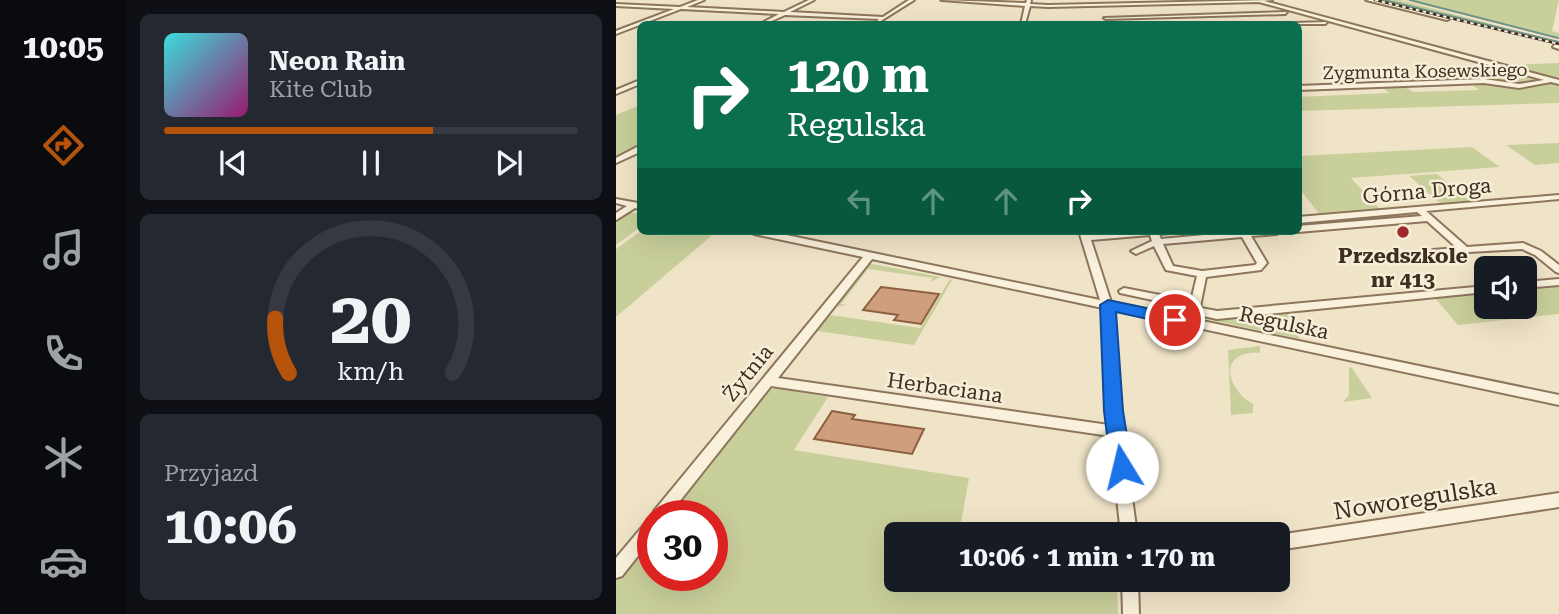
<!DOCTYPE html>
<html lang="pl">
<head>
<meta charset="utf-8">
<style>
  :root { --surface:#171b24; --page:#242831; --text:#f1f3f6; --muted:#9ea1a6; --line:#363941; --accent:#b45309 }
  body { margin:0; font-family:"Roboto Serif",serif; background:var(--page); color:var(--text); height:100vh; display:flex; flex-direction:column; font-size:26px; white-space:nowrap }
  * { box-sizing:border-box; margin:0 }
  p { font-size:23px; color:var(--muted) }
  .icon { flex:none; width:38px; height:38px; fill:none; stroke:currentColor; stroke-width:2; stroke-linecap:round; stroke-linejoin:round }
  .map { position:relative; flex:1; overflow:hidden }
  .sheet { display:flex; flex-direction:column; gap:14px; padding:14px; background:#0d0f14; width:490px }
  .sheet>* { flex:none }
  .hud { position:absolute; left:21px; top:21px; width:665px; height:214px; border-radius:10px; box-shadow:0 7px 28px #0002; background:#0b6e4f; color:#fff; overflow:hidden }
  .controls { position:absolute; left:858px; top:256px; display:grid; gap:14px }
  .controls a { display:grid; place-items:center; width:63px; height:63px; border-radius:10px; background:var(--surface); box-shadow:0 7px 28px #0002; font-size:35px }
  .speed { position:absolute; left:21px; top:500px; display:flex; gap:14px; font-size:35px; font-weight:700; text-align:center }
  .speed>* { display:grid; place-content:center; width:91px; height:91px; border-radius:50%; background:var(--surface); box-shadow:0 7px 28px #0002; line-height:1 }
  .speed .limit { border:10px solid #d22; background:#fff; color:#111 }
  .pin { position:absolute; display:grid; place-items:center; width:60px; height:60px; color:#fff; margin:-30px; border:4px solid #fff; border-radius:50%; box-shadow:0 2px 7px #0007 }
  .me { position:absolute; width:77px; margin:-38px; rotate:351deg; stroke-linejoin:round; filter:drop-shadow(0 0 5px #0008) }
  .turn { display:flex; align-items:center; gap:24px; height:147px; padding:0 35px; font-size:32px }
  .turn .icon { width:91px; height:91px; stroke-width:2.5 }
  .turn b { display:block; font-size:49px; line-height:60px }
  .lanes { display:flex; align-items:center; height:66px; padding:0 35px; background:#0003; justify-content:center; gap:35px; direction:ltr }
  .lanes .off { opacity:.35 }
  .big { font-size:52px; font-weight:700; line-height:1.1 }
  .sheet .widget { flex:1; display:flex; flex-direction:column; justify-content:center; gap:10px; min-width:0; padding:0 24px; border-radius:10px; background:var(--page) }
  .sheet .dial { align-items:center; gap:0 }
  .dial svg { height:182px; overflow:visible; fill:none; stroke:var(--line); stroke-width:7; stroke-linecap:round; text-anchor:middle }
  .dial text { fill:var(--text); stroke:none }
  .song { display:flex; align-items:center; gap:21px }
  .cover { width:84px; height:84px; border-radius:10px; background:linear-gradient(135deg,hsl(180 70% 55%),hsl(320 70% 35%)) }
  .played { height:7px; border-radius:4px; background:linear-gradient(90deg,var(--accent) 65%,var(--line) 65%) }
  .keys { display:flex; justify-content:space-around; direction:ltr }
  .trip { position:absolute; left:268px; top:522px; width:406px; height:70px; border-radius:10px; background:var(--surface); box-shadow:0 7px 28px #0002; font-weight:700; line-height:70px; text-align:center }
  main { display:flex; flex:1; min-height:0 }
  .tabs { display:flex; flex-direction:column; width:126px; justify-content:space-around; align-items:center; background:#090b0e; color:var(--muted) }
  .tabs .icon { width:49px; height:49px }
  .tabs .selected { color:var(--accent) }
  .tabs b { font-size:32px; color:var(--text) }
  .map>svg:first-child { display:block }
  .green { fill:#c9cf9b }
  .lines { fill:none; stroke-linecap:round; stroke-linejoin:round }
  .stream { stroke:#6f938a; stroke-width:2 }
  .building { fill:#cf9f7d; stroke:#8d5f41; stroke-width:2 }
  .minor-casing { stroke:#8d765c; stroke-width:4 }
  .minor { fill:#faf1dc; fill-rule:evenodd }
  .rail-casing { stroke:#3d2e20; stroke-width:2.5 }
  .rail { stroke:#f7eed8; stroke-width:2; stroke-dasharray:3.5; stroke-linecap:butt }
  .route { fill:#1a73e8; stroke:#114b97; stroke-width:2 }
  .poi-dot { fill:#9e2a2b; stroke:#f7eed8; stroke-width:2.5 }
  .labels { text-anchor:middle; dominant-baseline:central; stroke-width:5; stroke-linejoin:round; paint-order:stroke }
  .far-street-label { font-size:18px; fill:#3d2e20; stroke:#f7eed8 }
  .street-label { font-size:21px; fill:#3d2e20; stroke:#f7eed8 }
  .poi-label { font-size:21px; font-weight:bold; fill:#3d2e20; stroke:#f7eed8 }
  .near-street-label { font-size:24px; fill:#3d2e20; stroke:#f7eed8 }
</style>
</head>
<body>
<main>
<nav class="tabs">
<b>10:05</b>
<svg class="icon selected" aria-label="directions" viewBox="0 0 24 24"><path d="M12 3l9 9-9 9-9-9zM9 14v-3h6M13 9l2 2-2 2"/></svg>
<svg class="icon" aria-label="music" viewBox="0 0 24 24"><path d="M9 18V5l10-2v13"/><circle cx="6" cy="18" r="3"/><circle cx="16" cy="16" r="3"/></svg>
<svg class="icon" aria-label="phone" viewBox="0 0 24 24"><path d="M5 4h4l2 5-3 2q2 4 5 5l2-3 5 2v4C11 20 4 13 5 4z"/></svg>
<svg class="icon" aria-label="climate" viewBox="0 0 24 24"><path d="M12 3v18M4 7l16 10M4 17L20 7"/></svg>
<svg class="icon" aria-label="car" viewBox="0 0 24 24"><path d="M5 17H2v-5l4-1 3-4h7l3 4 3 1v5h-3M9 17h6M6 11h13"/><circle cx="7" cy="17" r="2"/><circle cx="17" cy="17" r="2"/></svg>
</nav>
<section class="sheet">
<div class="widget">
<div class="song"><i class="cover"></i><div><b>Neon Rain</b><p>Kite Club</p></div></div>
<div class="played"></div>
<div class="keys"><svg class="icon" aria-label="previous" viewBox="0 0 24 24"><path d="M18 5L8 12l10 7zM5 5v14"/></svg><svg class="icon" aria-label="pause" viewBox="0 0 24 24"><path d="M8 5v14M16 5v14"/></svg><svg class="icon" aria-label="next" viewBox="0 0 24 24"><path d="M6 5l10 7-10 7zM19 5v14"/></svg></div>
</div>
<div class="widget dial"><svg viewBox="0 0 100 80">
<path d="M14 69A42 42 0 1 1 86 69"/>
<path d="M14 69A42 42 0 0 1 8 45" stroke="#b45309"/>
<text x="50" y="56" font-size="32" font-weight="700">20</text>
<text x="50" y="72" font-size="11">km/h</text>
</svg></div>
<div class="widget"><p>Przyjazd</p><b class="big">10:06</b></div>
</section>
<div class="map">
<svg width="943" height="614" viewBox="0 0 943 614">
  <rect width="100%" height="100%" fill="#f0e4c8"/>
  <path class="green" d="M768,0H784L943,42Z
    M788,0H943L936,31L943,33V38Z
    M943,63V81L883,65Z
    M897,71L930,80L920,81L913,86L934,81L943,83V103L683,111L682,97L773,93L764,86L787,85L797,92L863,90L853,82L877,79L867,72Z
    M24,105V148L4,155L0,159V115Z
    M943,143V163L919,165L890,145Z
    M856,147L884,167L735,178L764,209L704,215L683,188V156Z
    M821,174L855,202L825,204L793,176Z
    M12,213H24V227L0,245V220Z
    M25,231H101L0,317V249Z
    M251,263L325,277L314,282L317,278L252,269L225,304L231,305L220,307Z
    M334,279L336,280L298,345L201,331L214,315L304,328Z
    M943,286V314L842,325L819,298L870,293V306H908V289Z
    M671,313L684,339L595,320L605,319Z
    M644,346V353C603,350 608,387 637,404V413L615,415L612,350Z
    M733,367L736,368L756,398L727,402L733,395Z
    M159,388L212,397L178,450L353,478L343,534H280V579H456L501,583L502,614H0V580L37,533V576H96V516H50L150,391Z"/>
  <g class="lines">
    <path class="stream" d="M768,0L943,42
      M794,0L942,38"/>
  </g>
  <path class="building" d="M265,287L323,294L305,324L278,320L282,315L247,310Z
    M216,411L239,415L236,419L308,429L296,454L198,439Z"/>
  <g class="lines">
    <defs>
      <path id="minor" d="M82,0H88L71,7L168,12L193,0H198L174,12L267,17L293,0H298L263,22L261,21L263,19L169,15L149,24H144L163,14L65,9L0,34V31L58,9L0,6V4L64,7Z
        M325,0L410,3L411,0H415L414,4L432,5L656,0L648,1L943,80V84L935,82L903,88L868,83L682,90V86L868,79L903,84L928,80L643,2L432,7L414,6L409,24H405L409,6Z
        M750,0H757L833,19L831,20Z
        M671,12L669,14L490,19L488,18Z
        M711,22L709,24H675L677,23Z
        M939,44L943,45V49L937,47Z
        M24,80V84L0,94V90Z
        M21,147H24V152L0,163V158Z
        M943,195V199L810,211L851,247L907,243L925,251L943,265V273L940,272L919,255L906,249L817,254L815,252L817,250L841,248L811,221L682,232L679,231H682V226L806,216L801,212L682,223V217Z
        M0,199L22,203L24,205V209L19,208L0,220V213L11,206L0,203Z
        M134,231H151L484,300L463,231H471L473,235L520,231H556L555,233L543,234L545,239L632,231H665L661,234L635,236L651,263L645,270L590,277L584,307L585,308L601,311L870,286V292L601,319L578,314L574,308L504,293L503,291L508,288L575,301L581,276L550,270L538,246L520,254L515,251L536,241L534,235L475,240L495,302L943,395V405L498,310L504,411L521,534H505L494,436L155,386L52,516H37V537L6,576L0,578V558L32,520L36,518V516L38,511L247,257L138,234ZM626,237L641,263L639,265L586,271L557,266L547,244ZM256,259L487,308L493,425L162,378Z
        M943,279V285L908,288V282Z
        M943,493V507L662,550V535Z
        M506,579H522L523,614H507Z"/>
    </defs>
    <use href="#minor" class="minor-casing"/>
    <use href="#minor" class="minor"/>
    <defs>
      <path id="rail" d="M759,0L943,44"/>
    </defs>
    <use href="#rail" class="rail-casing"/>
    <use href="#rail" class="rail"/>
  </g>
  <path class="route" d="M492,300L559,314L568,320L559,325L500,312L507,411L516,467L513,474L506,477L498,474L495,467L488,411L484,305Z"/>
  <circle class="poi-dot" cx="787" cy="232" r="7"/>
  <g class="labels">
    <g class="far-street-label">
      <text transform="translate(809 71) rotate(-1)">Zygmunta Kosewskiego</text>
    </g>
    <g class="street-label">
      <text transform="translate(811 191) rotate(-5)">Górna Droga</text>
      <text transform="translate(668 323) rotate(12)">Regulska</text>
      <text transform="translate(132 373) rotate(-51)">Żytnia</text>
      <text transform="translate(329 388) rotate(8)">Herbaciana</text>
    </g>
    <g class="poi-label">
      <text x="787" y="256">Przedszkole<tspan x="787" dy="24">nr 413</tspan></text>
    </g>
    <g class="near-street-label">
      <text transform="translate(799 499) rotate(-9)">Noworegulska</text>
    </g>
  </g>
</svg>
<div class="controls">
<a><svg class="icon" aria-label="sound" viewBox="0 0 24 24"><path d="M4 9h4l5-4v14l-5-4H4zM17 9q2 3 0 6"/></svg></a>
</div>
<div class="speed"><div class="limit">30</div></div>
<div class="pin" style="left:559px;top:320px;background:#d93025"><svg class="icon" aria-label="arrive" viewBox="0 0 24 24"><path d="M6 21V4h12l-3 4 3 4H6"/></svg></div>
<svg class="me" style="left:506px;top:467px" viewBox="-20 -20 40 40"><circle r="19" fill="#fff"/><path d="M0-13L10 11 0 6-10 11z" fill="#1a73e8"/></svg>
<div class="trip">10:06 · 1 min · 170 m</div>
<div class="hud">
<div class="turn"><svg class="icon" aria-label="right" viewBox="0 0 24 24"><path d="M7 20v-9h11M14 6l5 5-5 5"/></svg><div><b>120 m</b>Regulska</div></div>
<div class="lanes"><svg class="icon off" aria-label="left" viewBox="0 0 24 24"><path d="M17 20v-9H6M10 6l-5 5 5 5"/></svg><svg class="icon off" aria-label="ahead" viewBox="0 0 24 24"><path d="M12 20V5M6 11l6-6 6 6"/></svg><svg class="icon off" aria-label="ahead" viewBox="0 0 24 24"><path d="M12 20V5M6 11l6-6 6 6"/></svg><svg class="icon" aria-label="right" viewBox="0 0 24 24"><path d="M7 20v-9h11M14 6l5 5-5 5"/></svg></div>
</div>
</div>
</main>
</body>
</html>
